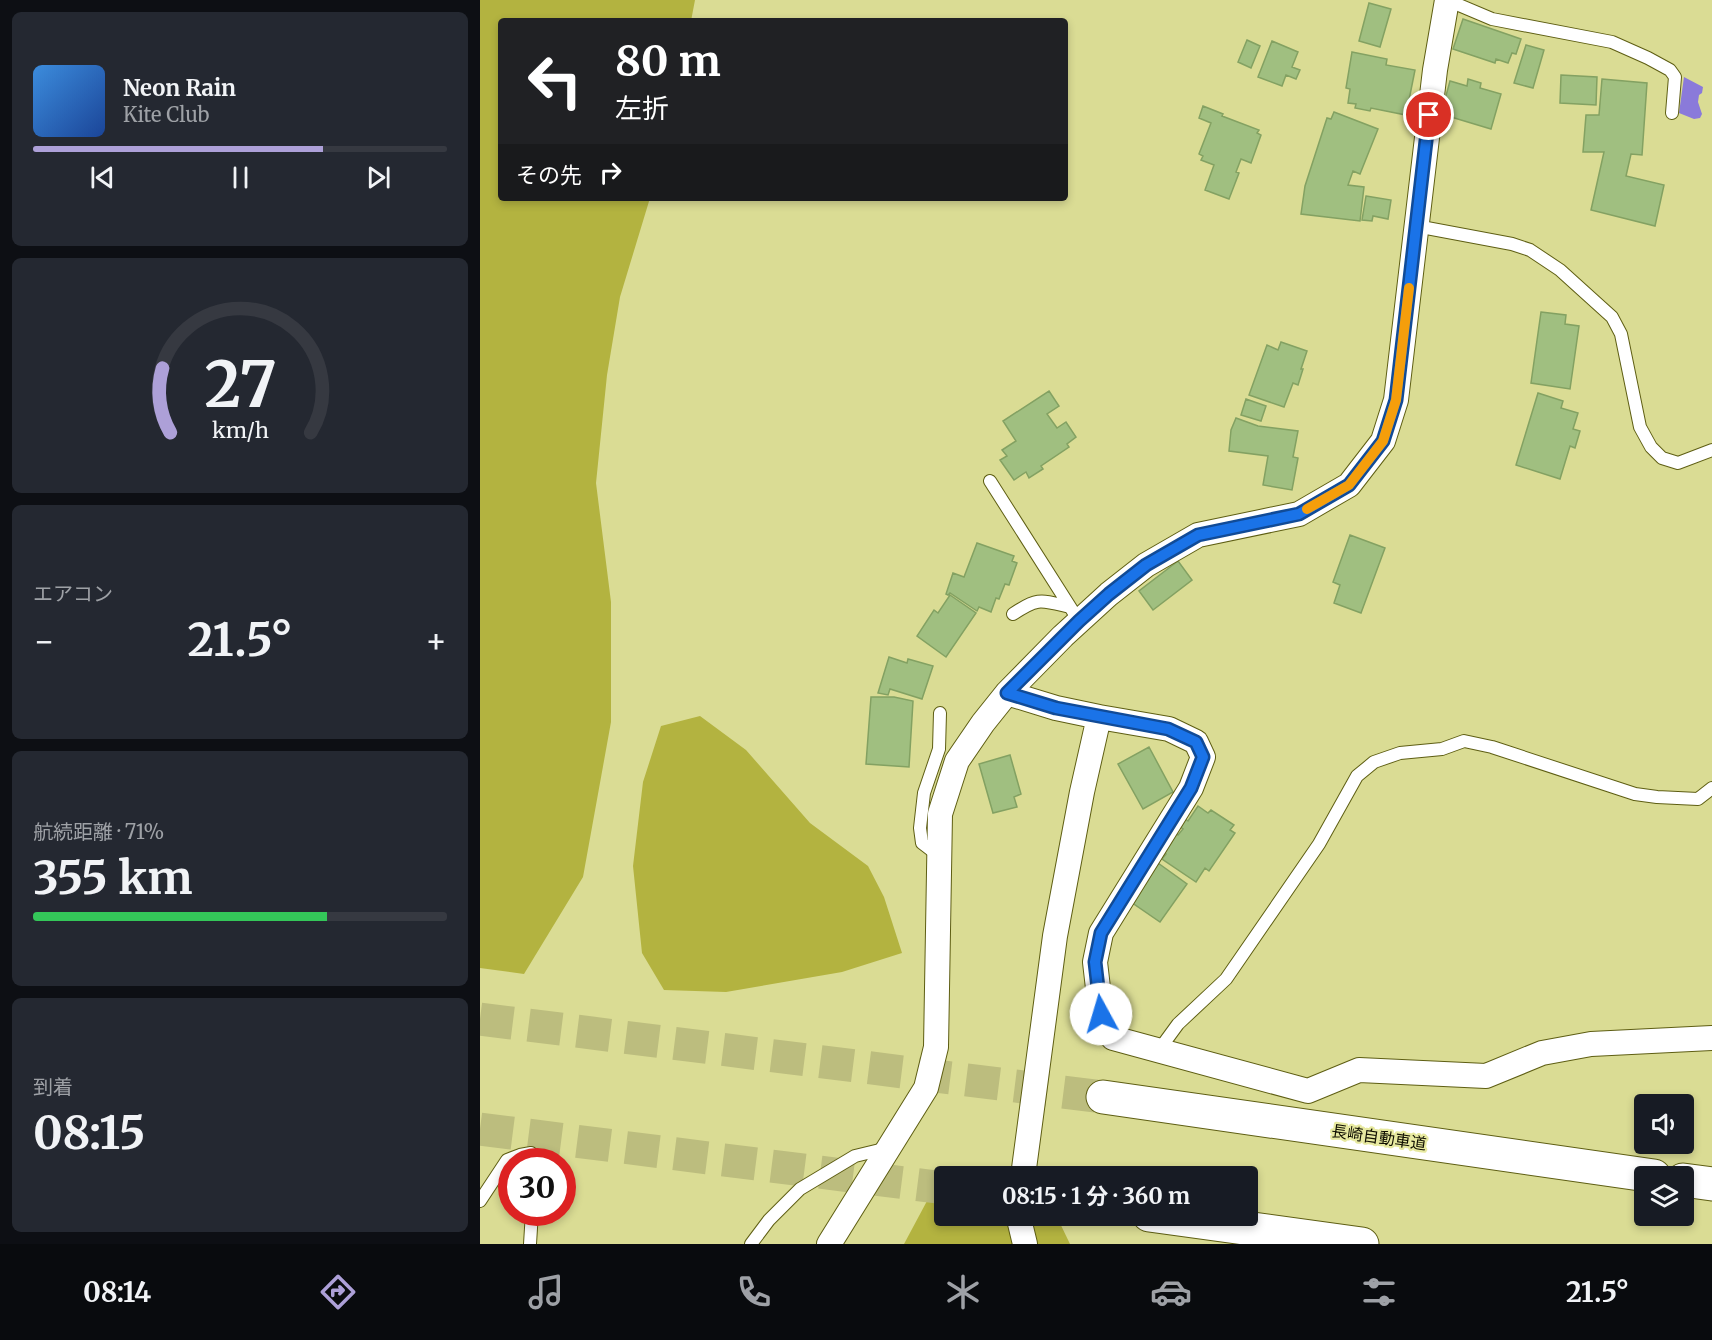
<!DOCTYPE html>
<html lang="ja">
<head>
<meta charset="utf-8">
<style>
  :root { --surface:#171b24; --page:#242831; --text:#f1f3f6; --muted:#9ea1a6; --line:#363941; --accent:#ada0d8 }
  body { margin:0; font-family:Merriweather,"Noto Sans JP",serif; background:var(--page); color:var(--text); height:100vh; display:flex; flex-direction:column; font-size:22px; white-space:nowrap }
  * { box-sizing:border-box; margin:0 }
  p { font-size:20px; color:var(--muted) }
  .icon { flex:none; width:33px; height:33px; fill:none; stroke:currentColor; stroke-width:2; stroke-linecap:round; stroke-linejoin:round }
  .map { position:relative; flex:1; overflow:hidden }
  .sheet { display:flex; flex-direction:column; gap:12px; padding:12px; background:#0d0f14; width:480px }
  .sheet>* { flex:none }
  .banner { position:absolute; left:18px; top:18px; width:570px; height:183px; border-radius:6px; box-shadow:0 3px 9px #0003; background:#202124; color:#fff; overflow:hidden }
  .tools { position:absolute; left:1154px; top:1094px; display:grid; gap:12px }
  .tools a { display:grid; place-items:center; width:60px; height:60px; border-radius:6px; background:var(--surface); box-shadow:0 3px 9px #0003; font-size:30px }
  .speed { position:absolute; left:18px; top:1148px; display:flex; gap:12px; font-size:30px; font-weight:700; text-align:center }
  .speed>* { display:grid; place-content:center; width:78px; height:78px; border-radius:50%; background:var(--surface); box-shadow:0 3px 9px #0003; line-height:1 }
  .speed .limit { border:9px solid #d22; background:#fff; color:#111 }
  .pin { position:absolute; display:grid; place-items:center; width:51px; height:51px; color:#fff; margin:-26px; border:3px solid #fff; border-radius:50%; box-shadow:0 2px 6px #0007 }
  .me { position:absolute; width:66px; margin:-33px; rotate:354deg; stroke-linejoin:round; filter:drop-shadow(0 0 4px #0008) }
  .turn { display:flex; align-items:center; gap:21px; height:126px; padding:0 18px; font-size:27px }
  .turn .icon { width:78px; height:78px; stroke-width:2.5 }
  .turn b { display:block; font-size:42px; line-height:51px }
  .then { display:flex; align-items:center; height:57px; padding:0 18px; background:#0003; gap:12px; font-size:22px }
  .big { font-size:45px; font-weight:700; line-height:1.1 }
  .sheet .widget { flex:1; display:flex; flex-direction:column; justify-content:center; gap:9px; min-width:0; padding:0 21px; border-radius:9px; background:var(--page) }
  .sheet .dial { align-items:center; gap:0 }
  .dial svg { height:156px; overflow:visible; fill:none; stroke:var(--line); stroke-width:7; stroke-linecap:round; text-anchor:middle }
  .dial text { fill:var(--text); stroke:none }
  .song { display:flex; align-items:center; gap:18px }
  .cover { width:72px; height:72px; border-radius:9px; background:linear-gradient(135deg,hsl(210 70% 55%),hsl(220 70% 35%)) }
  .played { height:6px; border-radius:3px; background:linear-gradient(90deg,var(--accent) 70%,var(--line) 70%) }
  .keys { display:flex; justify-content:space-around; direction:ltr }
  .heat { display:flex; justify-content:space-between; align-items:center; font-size:33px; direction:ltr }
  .charge { height:9px; border-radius:4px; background:linear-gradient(90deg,#34c759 71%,var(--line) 0) }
  .trip { position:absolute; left:454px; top:1166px; width:324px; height:60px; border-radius:6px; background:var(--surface); box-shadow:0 3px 9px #0003; font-weight:700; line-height:60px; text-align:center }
  .dock { display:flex; height:96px; justify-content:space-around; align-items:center; background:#090b0e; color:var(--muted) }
  .dock .icon { width:42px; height:42px }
  .dock .selected { color:var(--accent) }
  .dock b { font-size:27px; color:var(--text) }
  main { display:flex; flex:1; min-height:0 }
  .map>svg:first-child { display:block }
  .green { fill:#b3b340 }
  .water { fill:#8a7ada }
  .building { fill:#a0bf80; stroke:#83a162; stroke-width:1.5 }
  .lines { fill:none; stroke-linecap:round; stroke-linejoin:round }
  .highway-tunnel { stroke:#bcbd7e; stroke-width:33; stroke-dasharray:33 16; stroke-linecap:butt }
  .lane-casing { stroke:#5e5e13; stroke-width:14 }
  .street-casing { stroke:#5e5e13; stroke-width:26 }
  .highway-casing { stroke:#5e5e13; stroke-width:35 }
  .lane { stroke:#fff; stroke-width:12 }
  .street { stroke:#fff; stroke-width:24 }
  .highway { stroke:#fff; stroke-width:33 }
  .route-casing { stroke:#114b97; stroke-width:15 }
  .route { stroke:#1a73e8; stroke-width:10 }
  .slow { stroke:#f59e0b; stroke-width:10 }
  .labels { text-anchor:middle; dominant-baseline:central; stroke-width:4.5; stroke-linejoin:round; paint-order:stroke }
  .street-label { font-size:16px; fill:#0f0e00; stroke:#e7e9a0 }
</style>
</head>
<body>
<main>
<section class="sheet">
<div class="widget">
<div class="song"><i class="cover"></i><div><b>Neon Rain</b><p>Kite Club</p></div></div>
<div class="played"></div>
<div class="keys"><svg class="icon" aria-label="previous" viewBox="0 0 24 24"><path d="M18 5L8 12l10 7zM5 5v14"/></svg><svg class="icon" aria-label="pause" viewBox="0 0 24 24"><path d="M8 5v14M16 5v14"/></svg><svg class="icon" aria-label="next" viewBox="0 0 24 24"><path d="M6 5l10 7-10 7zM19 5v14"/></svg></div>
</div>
<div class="widget dial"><svg viewBox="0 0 100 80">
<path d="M14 69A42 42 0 1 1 86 69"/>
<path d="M14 69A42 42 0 0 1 10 36" stroke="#ada0d8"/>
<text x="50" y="56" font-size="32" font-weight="700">27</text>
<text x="50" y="72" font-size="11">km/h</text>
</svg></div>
<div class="widget"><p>エアコン</p>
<div class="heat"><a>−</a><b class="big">21.5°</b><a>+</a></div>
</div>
<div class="widget"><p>航続距離 · 71%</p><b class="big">355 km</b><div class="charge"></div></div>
<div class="widget"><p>到着</p><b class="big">08:15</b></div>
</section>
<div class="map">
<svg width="1232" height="1244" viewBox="0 0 1232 1244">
  <rect width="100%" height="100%" fill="#dadc94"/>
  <path class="green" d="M0,0H215L211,21H21V198H170L140,297L127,375L116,483L131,602V722L103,877L44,974L0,968Z
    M220,716L266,750L330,823L388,866L404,897L422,953L362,972L246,992L184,990L162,953L153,866L163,782L181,726Z
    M465,1182V1215H576L590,1244H424L447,1201Z"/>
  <path class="water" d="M1204,77L1223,87L1222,93L1219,95L1218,102L1222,114L1220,118L1214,119L1199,113Z"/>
  <path class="building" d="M889,3L911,9L900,47L879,41Z
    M983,19L1041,39L1036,54L1032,53L1028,63L1016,59L1015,63L973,49Z
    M767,40L780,46L771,68L758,62Z
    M792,41L818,52L812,67L820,70L816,79L806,75L802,86L778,77Z
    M1046,45L1064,50L1053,88L1034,83Z
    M872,52L907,59L906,65L935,70L926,115L891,108L890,111L875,108L876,104L868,103L870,89L866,88Z
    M1081,75L1117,77L1116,105L1080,103Z
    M988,79L1001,83L1000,88L1021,94L1011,129L961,114L970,81L987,86Z
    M1122,79L1167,83L1162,155L1151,154L1146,176L1184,185L1175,226L1111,210L1124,152H1103L1106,115H1119Z
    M723,106L743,114L742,116L779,130L777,133L781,135L771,163L761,159L756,172L759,173L749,199L725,190L734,165L721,160L723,156L719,154L731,123L719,118Z
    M854,112L898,129L880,174L873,171L868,185L884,187L880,221L821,214L825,186L847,118L851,119Z
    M886,196L911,200L908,219L893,216L892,221L882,220Z
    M1061,312L1086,315L1085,324L1099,326L1090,389L1051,383Z
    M801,342L827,351L821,369H823L818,385L813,383L804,407L769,395L787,345L798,350Z
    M569,391L579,406L567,414L577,428L586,422L596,437L587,444L589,447L561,466L563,469L549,478L546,472L534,480L520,460L527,456L522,450L536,441L523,421Z
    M1058,393L1083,401L1081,408L1098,413L1093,429L1100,431L1095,448L1090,446L1080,479L1036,465Z
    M766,399L786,406L781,421L761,415Z
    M756,418L778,426L818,431L813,457L818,458L812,490L783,485L788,456L749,451L751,430Z
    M870,535L905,548L881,613L854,603L860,585L853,582Z
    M497,543L534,556L532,561L537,563L529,585L525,584L519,599L516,598L511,612L499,607L497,611L470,593L468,595L466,594L473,573L484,577Z
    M698,561L712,580L673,610L659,591Z
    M470,595L496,613L466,657L437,636L454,610L458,613Z
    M409,657L427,663L428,659L453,666L442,699L410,689L408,695L398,693Z
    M391,697H414L433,701L429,767L386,764Z
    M669,747L693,792L663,809L638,764Z
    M530,755L541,794L534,797L537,807L513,813L499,764Z
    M718,806L728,813L731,810L754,825L750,830L755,833L729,871L725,868L716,882L682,859L686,854L682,852L695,833L698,835L703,829L699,826L704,818L708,821Z
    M678,863L707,884L680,922L651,902Z"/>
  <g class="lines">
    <path class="highway-tunnel" d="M0,1019L623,1097
      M0,1129L465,1188"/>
    <defs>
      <path id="lane" d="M967,0L1012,19L1132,42L1168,58L1190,70L1195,77L1192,113
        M936,226L1032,244L1050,250L1080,270L1132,317L1141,334L1160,427L1171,447L1182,458L1198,463L1232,450
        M510,481L599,621
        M533,614C558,597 561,600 590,607
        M459,856L442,843L440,828L444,793L459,749L460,713
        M679,1050L698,1024L746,979L839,844L877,776L894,762L920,753L962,749L984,741L1012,747L1155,794L1177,797L1218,799L1232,788
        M0,1201L27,1160L40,1155L51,1153L53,1161
        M50,1244L52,1212
        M271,1244L289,1220L320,1189L375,1156L408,1148"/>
      <path id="street" d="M527,693L576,708L619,717L602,792L575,936L543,1176
        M619,717L689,729L716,742L723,757L711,788L621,933L615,962L621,1014L633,1038L828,1091L879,1070L1006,1076L1062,1053L1111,1044L1232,1038
        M538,1215L545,1244
        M349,1244L446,1088L456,1047L460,814L477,761L503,723L527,693L583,636L629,594L666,565L718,535L819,514L869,485L903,441L916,400L955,70L967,0"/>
      <path id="highway" d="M623,1097L1174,1176
        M1203,1180L1232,1184
        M669,1215L882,1244"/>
    </defs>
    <use href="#lane" class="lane-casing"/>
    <use href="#street" class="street-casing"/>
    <use href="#highway" class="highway-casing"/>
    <use href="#lane" class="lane"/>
    <use href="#street" class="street"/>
    <use href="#highway" class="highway"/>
  </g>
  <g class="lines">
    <defs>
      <path id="route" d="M621,1014L615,962L621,933L711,788L723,757L716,742L688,729L576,708L527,693L599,621L629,594L666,565L718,535L819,514L869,485L903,441L916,400L949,115"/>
    </defs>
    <use href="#route" class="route-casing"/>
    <use href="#route" class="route"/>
    <path class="slow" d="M827,509L869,485L903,441L916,400L929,288"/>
  </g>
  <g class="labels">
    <g class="street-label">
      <text transform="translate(899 1137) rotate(8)">長崎自動車道</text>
    </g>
  </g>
</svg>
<div class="tools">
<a><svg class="icon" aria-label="sound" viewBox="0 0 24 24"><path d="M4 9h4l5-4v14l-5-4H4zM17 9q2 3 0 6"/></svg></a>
<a><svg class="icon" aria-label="layers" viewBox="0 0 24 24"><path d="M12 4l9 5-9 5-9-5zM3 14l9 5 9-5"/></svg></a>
</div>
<div class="speed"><div class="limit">30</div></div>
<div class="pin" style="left:949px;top:115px;background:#d93025"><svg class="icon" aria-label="arrive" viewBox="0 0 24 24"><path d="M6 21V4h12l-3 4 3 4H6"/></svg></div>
<svg class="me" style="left:621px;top:1014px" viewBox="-20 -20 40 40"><circle r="19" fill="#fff"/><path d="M0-13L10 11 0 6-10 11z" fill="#1a73e8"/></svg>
<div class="trip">08:15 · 1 分 · 360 m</div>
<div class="banner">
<div class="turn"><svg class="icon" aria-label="left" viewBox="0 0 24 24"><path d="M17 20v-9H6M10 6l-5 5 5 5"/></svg><div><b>80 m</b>左折</div></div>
<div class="then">その先<svg class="icon" aria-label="right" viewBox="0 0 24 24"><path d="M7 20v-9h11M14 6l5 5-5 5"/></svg></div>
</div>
</div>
</main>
<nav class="dock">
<b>08:14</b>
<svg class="icon selected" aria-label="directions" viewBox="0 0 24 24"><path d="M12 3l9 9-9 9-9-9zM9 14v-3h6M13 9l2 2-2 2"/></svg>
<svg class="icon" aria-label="music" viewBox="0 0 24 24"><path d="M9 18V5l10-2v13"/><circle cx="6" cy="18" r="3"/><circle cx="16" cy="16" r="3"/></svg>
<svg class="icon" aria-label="phone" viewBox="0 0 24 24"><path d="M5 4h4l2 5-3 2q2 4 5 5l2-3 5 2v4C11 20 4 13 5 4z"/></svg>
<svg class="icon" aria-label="climate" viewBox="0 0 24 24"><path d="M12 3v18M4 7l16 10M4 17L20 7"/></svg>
<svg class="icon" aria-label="car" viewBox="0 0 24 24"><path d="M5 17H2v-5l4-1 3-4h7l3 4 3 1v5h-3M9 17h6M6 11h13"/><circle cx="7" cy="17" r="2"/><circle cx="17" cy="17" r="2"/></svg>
<svg class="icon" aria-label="filters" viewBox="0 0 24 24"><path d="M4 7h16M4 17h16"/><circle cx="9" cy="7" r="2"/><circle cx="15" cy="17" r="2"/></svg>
<b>21.5°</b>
</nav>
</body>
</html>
